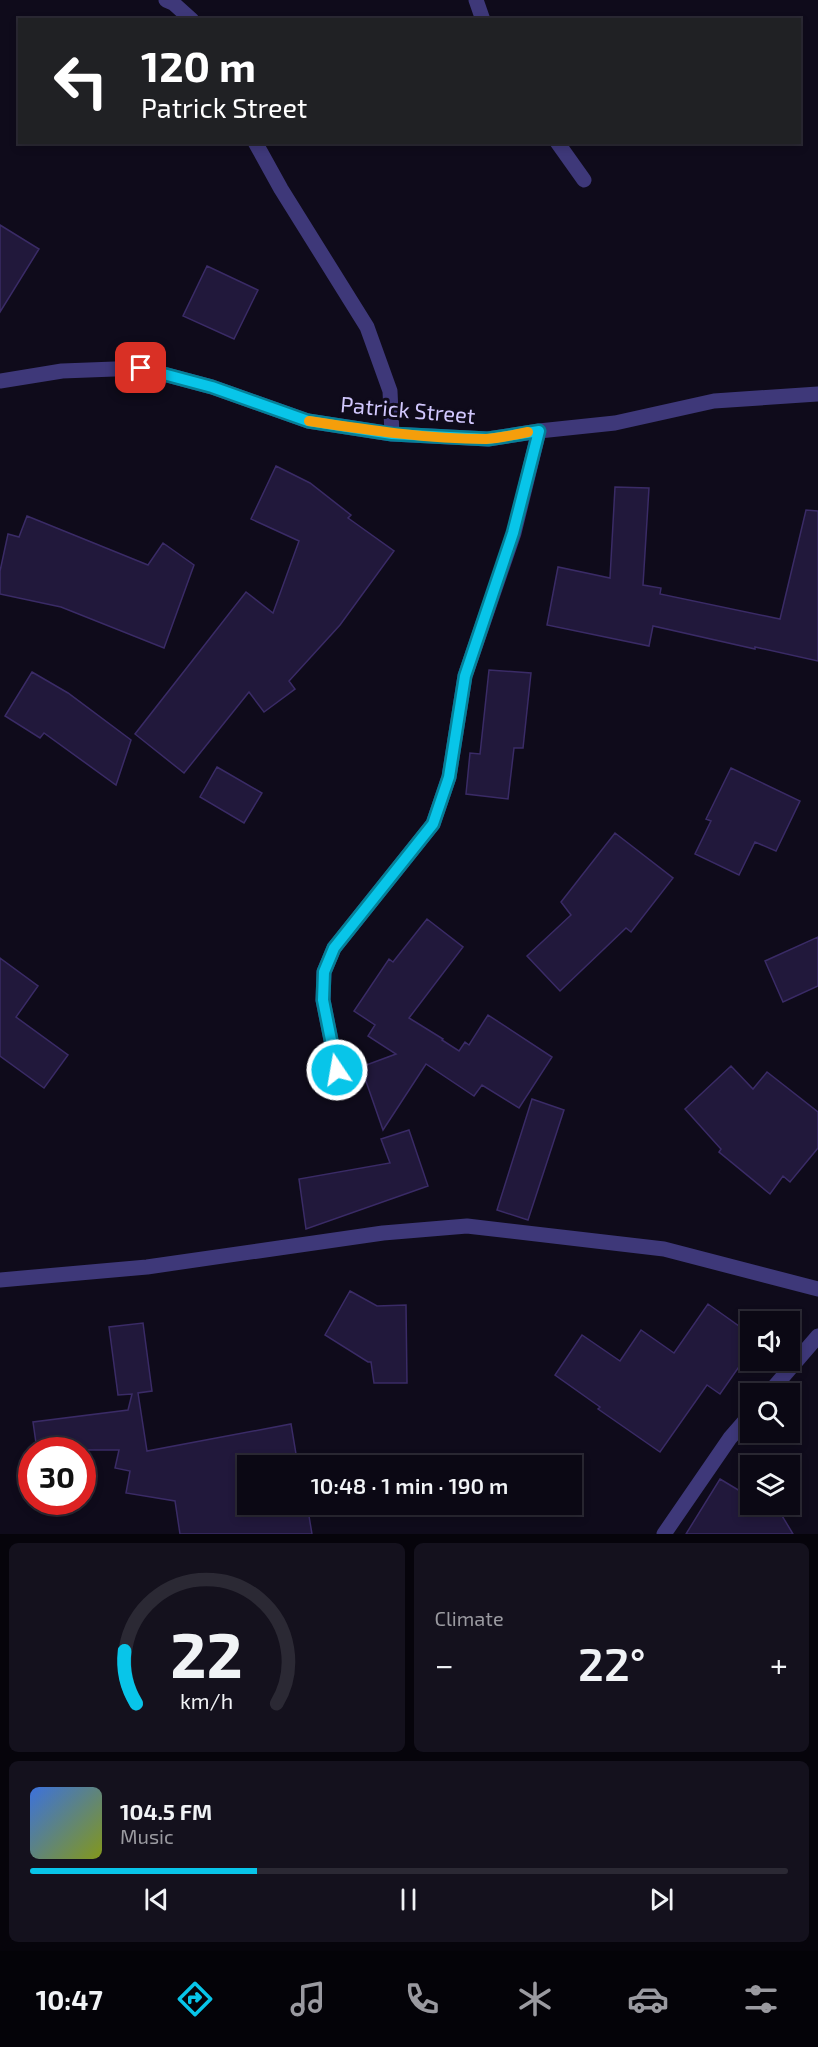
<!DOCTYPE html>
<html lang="en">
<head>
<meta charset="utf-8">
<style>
  :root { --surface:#0b0814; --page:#14111d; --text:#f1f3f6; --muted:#9a9aa0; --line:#2b2934; --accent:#08c5e9 }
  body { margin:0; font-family:"Exo 2",sans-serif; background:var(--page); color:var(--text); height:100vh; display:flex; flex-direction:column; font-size:22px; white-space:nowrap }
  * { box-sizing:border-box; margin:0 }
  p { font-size:20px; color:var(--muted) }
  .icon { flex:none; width:33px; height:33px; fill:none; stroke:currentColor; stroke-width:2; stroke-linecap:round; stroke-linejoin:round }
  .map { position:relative; height:1534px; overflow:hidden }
  .drawer { display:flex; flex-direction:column; gap:9px; padding:9px; background:#06040b; flex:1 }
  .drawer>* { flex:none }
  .top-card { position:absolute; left:18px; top:18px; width:783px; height:126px; border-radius:0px; box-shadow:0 3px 9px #0003,0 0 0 2px var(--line); background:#202124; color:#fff; overflow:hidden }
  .tools { position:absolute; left:740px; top:1311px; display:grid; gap:12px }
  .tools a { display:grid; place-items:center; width:60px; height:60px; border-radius:0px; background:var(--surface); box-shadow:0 3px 9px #0003,0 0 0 2px var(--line); font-size:30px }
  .speed { position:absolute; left:18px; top:1437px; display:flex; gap:12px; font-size:30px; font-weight:700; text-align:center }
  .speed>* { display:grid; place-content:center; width:78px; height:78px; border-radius:50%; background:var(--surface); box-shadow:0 3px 9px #0003,0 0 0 2px var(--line); line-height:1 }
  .speed .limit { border:9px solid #d22; background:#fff; color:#111 }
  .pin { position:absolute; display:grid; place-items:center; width:51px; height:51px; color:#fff; margin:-26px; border-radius:12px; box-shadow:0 3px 9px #0006 }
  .me { position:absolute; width:66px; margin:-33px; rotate:348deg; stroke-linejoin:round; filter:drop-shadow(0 0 4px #0008) }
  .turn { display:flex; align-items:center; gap:21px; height:126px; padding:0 24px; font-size:27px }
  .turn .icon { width:78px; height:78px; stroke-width:2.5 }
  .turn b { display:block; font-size:42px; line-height:51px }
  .big { font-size:45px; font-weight:600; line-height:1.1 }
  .drawer .widget { flex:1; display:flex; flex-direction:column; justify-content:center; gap:9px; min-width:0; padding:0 21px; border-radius:9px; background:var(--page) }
  .drawer .dial { align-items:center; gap:0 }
  .dial svg { height:156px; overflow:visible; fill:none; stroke:var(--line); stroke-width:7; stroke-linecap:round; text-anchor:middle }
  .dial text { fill:var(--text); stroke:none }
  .song { display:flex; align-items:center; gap:18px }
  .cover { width:72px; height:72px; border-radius:9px; background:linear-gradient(135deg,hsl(220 70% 55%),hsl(70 70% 35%)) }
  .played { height:6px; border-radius:3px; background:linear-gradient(90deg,var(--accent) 30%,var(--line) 30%) }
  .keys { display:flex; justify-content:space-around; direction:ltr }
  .heat { display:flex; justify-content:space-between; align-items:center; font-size:33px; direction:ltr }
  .drawer .tiles { flex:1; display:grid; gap:9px; grid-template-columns:1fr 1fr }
  .widget:last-child { grid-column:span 2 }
  .trip { position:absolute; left:237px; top:1455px; width:345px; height:60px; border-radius:0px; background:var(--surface); box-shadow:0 3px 9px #0003,0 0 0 2px var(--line); font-weight:600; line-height:60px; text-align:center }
  .menu { display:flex; height:96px; justify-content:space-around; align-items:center; background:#040308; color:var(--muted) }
  .menu .icon { width:42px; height:42px }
  .menu .current { color:var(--accent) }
  .menu b { font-size:27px; color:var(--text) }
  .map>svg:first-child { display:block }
  .building { fill:#21183b; stroke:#3a2b66; stroke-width:1.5 }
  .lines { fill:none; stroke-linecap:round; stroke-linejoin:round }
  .minor { stroke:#3e3879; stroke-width:15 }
  .route-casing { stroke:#058097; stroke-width:15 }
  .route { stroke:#08c5e9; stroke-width:10 }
  .slow { stroke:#f59e0b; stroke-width:10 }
  .labels { text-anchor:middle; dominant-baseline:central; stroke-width:6; stroke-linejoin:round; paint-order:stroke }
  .street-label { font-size:22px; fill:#d1c7fd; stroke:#0f0b1b }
</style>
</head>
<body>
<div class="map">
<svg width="818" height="1534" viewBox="0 0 818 1534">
  <rect width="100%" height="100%" fill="#0f0b1b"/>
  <path class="building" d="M0,225L39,249L0,312Z
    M207,266L258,290L234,339L183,316Z
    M276,466L310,483L351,515L348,518L394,551L340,625L289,681L295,689L264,712L249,692L184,773L135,734L246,592L273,613L299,541L251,519Z
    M615,487L649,488L643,585L661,588L660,594L780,619L806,510L818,511V661L755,647V649L653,626L649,646L547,625L558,567L610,578Z
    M27,516L148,565L163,543L194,565L164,648L61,607L0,594V571L8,534L19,537Z
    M489,670L531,673L523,748H514L508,799L466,794L470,753L480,754Z
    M32,672L68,693L131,740L116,785L44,733L40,738L5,716Z
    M217,767L262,793L244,823L200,797Z
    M731,768L800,801L776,851L755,842L739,875L695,854L711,821L706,819Z
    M615,833L673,878L631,932L626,928L560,991L527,956L571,915L561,902Z
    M427,919L463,947L409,1018L443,1039L442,1040L459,1051L465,1042L469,1045L488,1015L552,1057L519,1108L482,1085L474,1096L426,1064L383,1130L361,1067L396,1054L368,1036L375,1025L354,1011L389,959L393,962Z
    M818,937V986L783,1002L765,961Z
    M0,958L38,986L16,1017L68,1055L44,1088L0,1056Z
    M731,1066L753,1089L767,1072L818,1112V1148L790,1182L783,1176L770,1194L719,1152L721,1149L685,1109Z
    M532,1099L564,1110L528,1220L497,1210Z
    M409,1130L428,1186L306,1229L299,1179L390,1163L381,1139Z
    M350,1291L377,1306L406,1305L407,1383H374L371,1362H368L325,1335Z
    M708,1304L750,1334V1351L720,1394L707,1385L660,1452L598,1409L600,1407L555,1375L582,1335L620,1361L641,1330L674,1353Z
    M143,1323L152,1391L138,1393L147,1451L291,1424L298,1466H248V1504H307L312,1534H180L175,1501L126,1493L130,1471L115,1468L119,1450H37L33,1422L128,1410L132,1394L118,1395L109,1327Z
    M720,1479L750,1497V1504H775L793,1534H686Z"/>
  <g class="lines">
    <path class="minor" d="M166,0L173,3L192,20
      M476,0L483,20
      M255,142L281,189L367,327L390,391L392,434
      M557,142L584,180
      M0,381L62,371L141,368L212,387L308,421L392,434L488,439L539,431L615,423L714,401L818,394
      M337,1070L323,1000L324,972L334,948L433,824L449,777L465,676L514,533L539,431
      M0,1280L147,1267L383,1233L467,1226L664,1249L818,1289
      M768,1394L818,1336
      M664,1534L730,1438L750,1415"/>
  </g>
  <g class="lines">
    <defs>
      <path id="route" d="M141,368L212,387L308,421L392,434L488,439L539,431L513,533L465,676L449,777L433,824L334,948L324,972L323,1000L337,1070"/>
    </defs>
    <use href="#route" class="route-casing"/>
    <use href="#route" class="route"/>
    <path class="slow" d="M309,421C368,430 427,439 486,439C500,438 514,435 528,432"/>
  </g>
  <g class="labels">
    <g class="street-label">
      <text transform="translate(408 409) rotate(5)">Patrick Street</text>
    </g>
  </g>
</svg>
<div class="tools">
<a><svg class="icon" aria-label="sound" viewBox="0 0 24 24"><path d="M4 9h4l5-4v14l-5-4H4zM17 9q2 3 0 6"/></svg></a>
<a><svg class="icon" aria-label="search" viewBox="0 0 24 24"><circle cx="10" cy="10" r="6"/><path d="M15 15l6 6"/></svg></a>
<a><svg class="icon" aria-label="layers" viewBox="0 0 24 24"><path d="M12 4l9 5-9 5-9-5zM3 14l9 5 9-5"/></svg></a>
</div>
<div class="speed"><div class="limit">30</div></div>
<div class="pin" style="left:141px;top:368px;background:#d93025"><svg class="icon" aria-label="arrive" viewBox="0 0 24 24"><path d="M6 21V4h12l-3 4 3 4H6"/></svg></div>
<svg class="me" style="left:337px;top:1070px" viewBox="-20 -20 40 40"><circle r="17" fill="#08c5e9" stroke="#fff" stroke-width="3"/><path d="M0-11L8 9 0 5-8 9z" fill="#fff"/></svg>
<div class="trip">10:48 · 1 min · 190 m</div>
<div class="top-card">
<div class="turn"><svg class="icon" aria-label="left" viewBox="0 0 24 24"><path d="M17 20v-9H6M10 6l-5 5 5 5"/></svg><div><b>120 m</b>Patrick Street</div></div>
</div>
</div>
<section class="drawer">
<div class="tiles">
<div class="widget dial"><svg viewBox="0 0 100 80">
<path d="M14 69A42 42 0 1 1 86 69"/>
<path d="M14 69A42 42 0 0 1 8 42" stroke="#08c5e9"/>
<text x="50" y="56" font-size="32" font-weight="700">22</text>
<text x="50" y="72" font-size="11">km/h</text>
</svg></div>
<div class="widget"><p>Climate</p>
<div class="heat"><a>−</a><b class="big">22°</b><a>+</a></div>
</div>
<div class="widget">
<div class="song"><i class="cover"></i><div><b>104.5 FM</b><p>Music</p></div></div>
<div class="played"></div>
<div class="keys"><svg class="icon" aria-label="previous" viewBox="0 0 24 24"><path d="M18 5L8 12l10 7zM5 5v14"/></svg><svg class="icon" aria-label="pause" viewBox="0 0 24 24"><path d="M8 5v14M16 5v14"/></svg><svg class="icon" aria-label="next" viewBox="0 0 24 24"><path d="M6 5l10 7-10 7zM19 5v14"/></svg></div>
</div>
</div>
</section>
<nav class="menu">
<b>10:47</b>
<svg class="icon current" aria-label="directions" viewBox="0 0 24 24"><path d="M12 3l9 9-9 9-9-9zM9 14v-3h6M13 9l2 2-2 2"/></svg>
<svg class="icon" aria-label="music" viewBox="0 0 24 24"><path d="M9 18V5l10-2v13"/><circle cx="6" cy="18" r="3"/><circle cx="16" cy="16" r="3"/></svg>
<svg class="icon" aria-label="phone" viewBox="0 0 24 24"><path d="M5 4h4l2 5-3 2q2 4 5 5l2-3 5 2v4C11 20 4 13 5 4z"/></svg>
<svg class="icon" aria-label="climate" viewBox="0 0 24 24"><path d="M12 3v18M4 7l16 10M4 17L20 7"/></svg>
<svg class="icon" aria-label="car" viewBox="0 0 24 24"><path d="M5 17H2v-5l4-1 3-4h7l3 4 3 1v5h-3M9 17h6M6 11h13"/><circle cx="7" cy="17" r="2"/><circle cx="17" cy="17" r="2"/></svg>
<svg class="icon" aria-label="filters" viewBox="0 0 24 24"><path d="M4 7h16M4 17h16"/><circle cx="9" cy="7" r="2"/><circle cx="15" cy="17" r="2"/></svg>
</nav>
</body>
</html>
